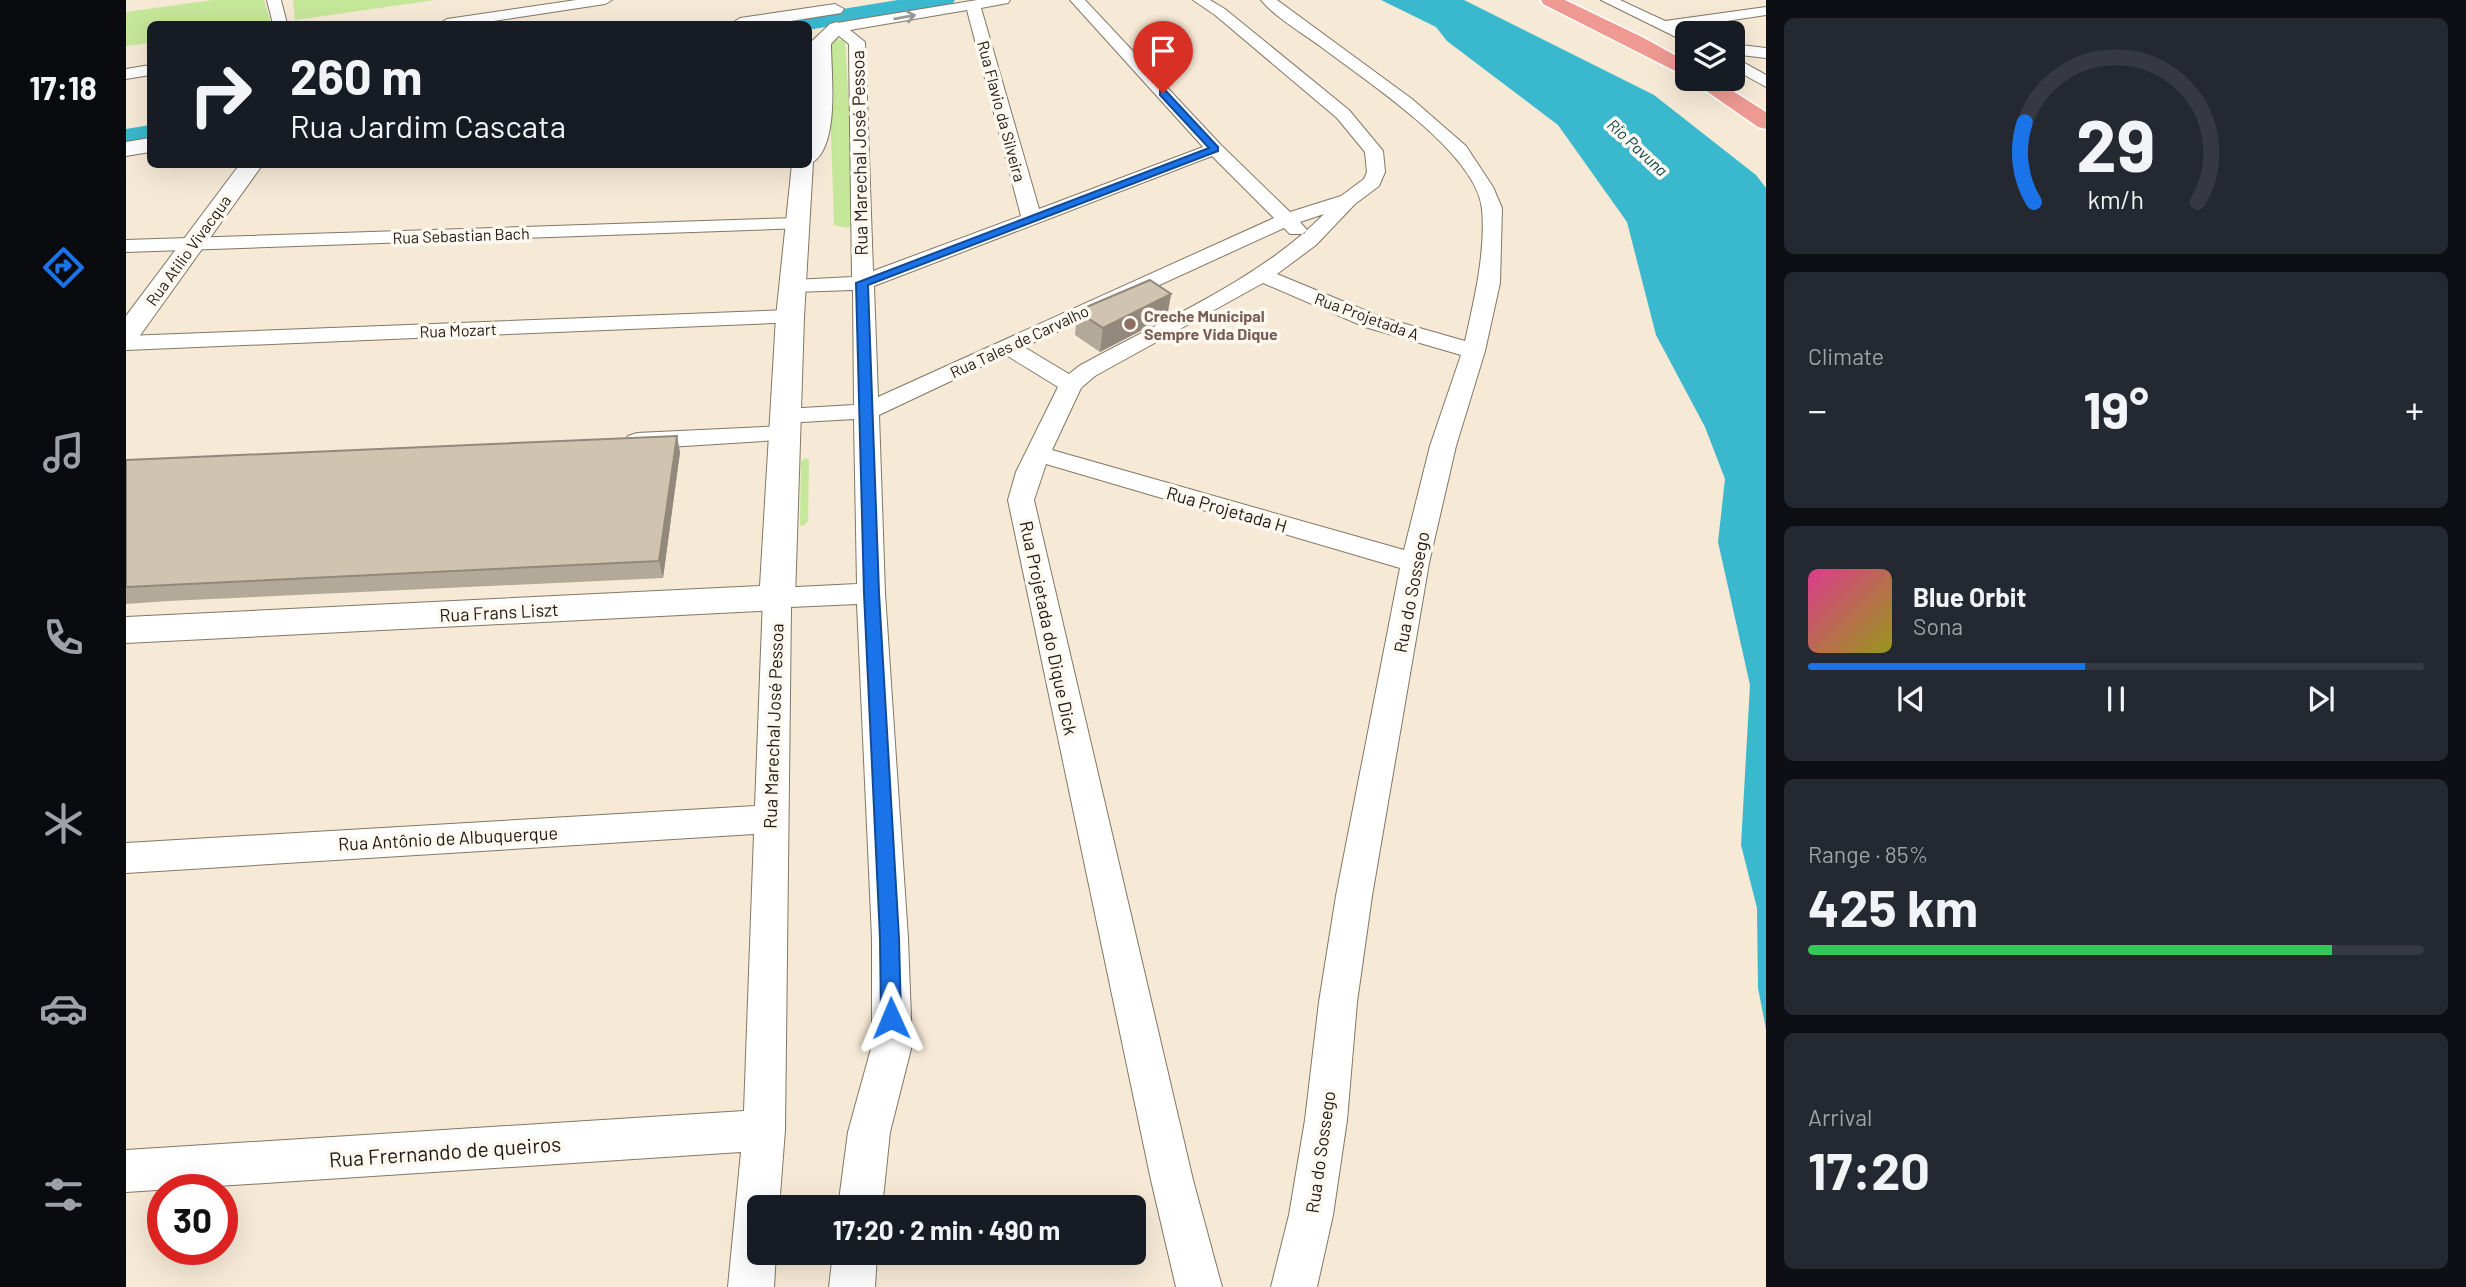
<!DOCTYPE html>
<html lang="en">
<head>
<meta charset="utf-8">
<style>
  :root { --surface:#171b24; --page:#242831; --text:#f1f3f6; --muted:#9ea1a6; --line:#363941; --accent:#1a73e8 }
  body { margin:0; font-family:Barlow,sans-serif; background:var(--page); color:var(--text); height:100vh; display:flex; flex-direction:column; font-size:26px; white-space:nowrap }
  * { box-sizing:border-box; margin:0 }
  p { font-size:23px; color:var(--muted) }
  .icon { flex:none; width:38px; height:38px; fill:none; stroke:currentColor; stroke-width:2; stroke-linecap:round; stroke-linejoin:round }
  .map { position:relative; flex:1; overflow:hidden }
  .drawer { display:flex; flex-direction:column; gap:18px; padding:18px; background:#0d0f14; width:700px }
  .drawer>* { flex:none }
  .guide { position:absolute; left:21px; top:21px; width:665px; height:147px; border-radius:10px; box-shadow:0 7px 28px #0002; background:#171b24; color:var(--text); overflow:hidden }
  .fabs { position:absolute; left:1549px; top:21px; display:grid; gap:14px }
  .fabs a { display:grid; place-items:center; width:70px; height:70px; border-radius:10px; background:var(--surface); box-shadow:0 7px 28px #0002; font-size:35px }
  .speed { position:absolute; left:21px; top:1174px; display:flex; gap:14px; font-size:35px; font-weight:700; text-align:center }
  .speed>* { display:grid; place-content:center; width:91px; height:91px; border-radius:50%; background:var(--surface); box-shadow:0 7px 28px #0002; line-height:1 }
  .speed .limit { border:10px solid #d22; background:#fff; color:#111 }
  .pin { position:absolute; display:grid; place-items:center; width:60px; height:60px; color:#fff; margin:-72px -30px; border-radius:50% 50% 50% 0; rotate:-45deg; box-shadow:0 0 7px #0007 }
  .pin .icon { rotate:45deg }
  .me { position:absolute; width:77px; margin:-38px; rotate:359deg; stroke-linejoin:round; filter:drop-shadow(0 0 5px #0008) }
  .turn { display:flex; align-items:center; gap:24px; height:147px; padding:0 28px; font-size:32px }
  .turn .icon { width:91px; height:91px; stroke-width:2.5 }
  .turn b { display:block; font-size:49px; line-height:60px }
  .big { font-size:52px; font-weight:700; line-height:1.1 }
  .drawer .card { flex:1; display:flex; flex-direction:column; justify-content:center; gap:10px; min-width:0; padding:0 24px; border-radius:10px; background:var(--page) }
  .drawer .dial { align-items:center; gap:0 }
  .dial svg { height:182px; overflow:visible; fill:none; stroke:var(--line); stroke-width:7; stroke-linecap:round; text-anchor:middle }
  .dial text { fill:var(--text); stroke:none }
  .song { display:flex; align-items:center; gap:21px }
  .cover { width:84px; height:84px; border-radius:10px; background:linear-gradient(135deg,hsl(330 70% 55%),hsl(60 70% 35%)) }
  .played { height:7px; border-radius:4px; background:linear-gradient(90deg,var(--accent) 45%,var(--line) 45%) }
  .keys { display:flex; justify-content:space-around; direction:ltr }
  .heat { display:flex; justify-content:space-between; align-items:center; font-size:38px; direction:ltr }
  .charge { height:10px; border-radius:5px; background:linear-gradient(90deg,#34c759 85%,var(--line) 0) }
  .trip { position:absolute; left:621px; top:1195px; width:399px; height:70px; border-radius:10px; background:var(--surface); box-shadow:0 7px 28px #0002; font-weight:700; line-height:70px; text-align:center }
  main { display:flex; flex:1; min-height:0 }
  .tab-bar { display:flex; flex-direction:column; width:126px; justify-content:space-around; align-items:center; background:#090b0e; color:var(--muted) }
  .tab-bar .icon { width:49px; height:49px }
  .tab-bar .active { color:var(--accent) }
  .tab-bar b { font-size:32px; color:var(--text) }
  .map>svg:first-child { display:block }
  .green { fill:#c5e799 }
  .water { fill:#3ab8ce }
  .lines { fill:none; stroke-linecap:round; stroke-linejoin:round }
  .river { fill:#3ab8ce; fill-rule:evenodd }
  .minor-casing { stroke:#827765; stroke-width:2 }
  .tertiary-casing { stroke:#827765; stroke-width:2 }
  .motorway-casing { stroke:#fff; stroke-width:3 }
  .minor { fill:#fff; fill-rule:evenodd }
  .tertiary { fill:#fff; fill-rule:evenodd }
  .motorway { fill:#ee9a92; fill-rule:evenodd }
  .wall { fill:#b3a998 }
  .shaded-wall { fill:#92897c }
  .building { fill:#d0c4b1; stroke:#92897c; stroke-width:2 }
  .oneway { stroke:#9a9894 }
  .route { fill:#1a73e8; stroke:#114b97; stroke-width:2 }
  .education-dot { fill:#8d6e63; stroke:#fdf8f0; stroke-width:2.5 }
  .labels { text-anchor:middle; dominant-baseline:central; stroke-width:7; stroke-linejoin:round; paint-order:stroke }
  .far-street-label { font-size:16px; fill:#1e1912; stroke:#fdf8f0 }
  .far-water-label { font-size:16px; font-style:italic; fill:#0a424c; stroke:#fdf8f0 }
  .far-education-label { font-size:16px; font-weight:bold; fill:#785e54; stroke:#fdf8f0; text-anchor:start }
  .street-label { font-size:18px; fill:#1e1912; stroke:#fdf8f0 }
  .near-street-label { font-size:21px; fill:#1e1912; stroke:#fdf8f0 }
</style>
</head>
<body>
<main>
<nav class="tab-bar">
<b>17:18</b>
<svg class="icon active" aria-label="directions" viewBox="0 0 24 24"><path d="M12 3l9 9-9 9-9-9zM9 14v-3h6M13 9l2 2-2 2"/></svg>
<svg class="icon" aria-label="music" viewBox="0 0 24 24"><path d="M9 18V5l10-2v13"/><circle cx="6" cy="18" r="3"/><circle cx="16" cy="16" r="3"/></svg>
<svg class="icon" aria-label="phone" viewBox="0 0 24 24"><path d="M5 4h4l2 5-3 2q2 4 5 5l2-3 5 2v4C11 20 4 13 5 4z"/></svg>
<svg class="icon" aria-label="climate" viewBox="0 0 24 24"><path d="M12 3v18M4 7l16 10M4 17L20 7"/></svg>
<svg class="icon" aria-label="car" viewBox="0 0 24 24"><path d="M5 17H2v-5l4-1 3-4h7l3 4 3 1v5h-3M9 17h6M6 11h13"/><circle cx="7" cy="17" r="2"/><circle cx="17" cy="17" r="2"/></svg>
<svg class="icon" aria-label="filters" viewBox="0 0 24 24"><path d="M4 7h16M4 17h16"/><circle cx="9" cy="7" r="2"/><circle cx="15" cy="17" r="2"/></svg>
</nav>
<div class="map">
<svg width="1640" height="1287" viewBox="0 0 1640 1287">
  <rect width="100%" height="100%" fill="#f6e9d6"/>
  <path class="green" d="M87,0H138L145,24H24V43L0,46V12Z
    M167,0H309L169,20Z
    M708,38L719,41L730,223L721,228L708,225L702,42Z
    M680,458L683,460L682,521L677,526L674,525L675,461Z"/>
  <path class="water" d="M1255,0H1338L1528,95L1630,175L1640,188V1029L1632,988L1631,908L1615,845L1624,685L1592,542L1599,479L1579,427L1530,335L1501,222L1432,125L1321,41L1310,27Z"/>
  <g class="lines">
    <path class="river" d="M772,0H829L826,5L817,7L682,30V24H660L664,19L673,16Z
      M24,125V143L0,147V129Z"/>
    <defs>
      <path id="minor" d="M141,0H155L161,24H147Z
        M450,0H486L479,4L347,24H313L321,19Z
        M851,0H884L882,3L855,8L913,209L1077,147L944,0H959L1095,145L1164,212L1215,196L1238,179L1241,172L1239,152L1211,118L1089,15L1067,0H1084L1099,9L1223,110L1257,151L1259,172L1253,186L1229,204L1190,245L1151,274L1255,317L1339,341C1348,301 1360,251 1356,209C1351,153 1241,82 1198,49C1178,34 1151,19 1135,0H1151L1286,99L1340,146L1367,187L1376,208L1374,283L1359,351L1330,446L1303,563L1246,896L1231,1002L1221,1120L1207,1215L1191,1287H1145L1163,1215L1179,1120L1193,1002L1210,896L1274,568L920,464L908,500L1067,1180L1096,1287H1050L1025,1180L882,500L890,472L932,387L880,355L753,415L759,593L782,938L786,1045L764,1132L756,1208H712L722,1132L746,1045V938L731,604L665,607L659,1130L653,1208H634V1253H650L648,1287H602L615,1152L0,1192V1150L618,1111L628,834L0,873V843L629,806L637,598L641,591L651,588L731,584L728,419L659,423L650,421L647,416L650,411L659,409L728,405L727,290L668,292L660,291L657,286L660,281L668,280L726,277L723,44L703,28L711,23ZM841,10L895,216L747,271L739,42L724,30ZM1086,156L1148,218L752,397L748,286ZM1198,214C1135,279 1033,322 953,366L943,374L898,347L1158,228L1164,234H1178L1181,230L1174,222ZM1137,283L1239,327L1335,355L1304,446L1278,550L926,450L955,388L969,376Z
        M1475,0H1494L1539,21L1640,7V15L1554,28L1561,33L1559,37L1554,39Z
        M1606,44L1640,48V58L1606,54Z
        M1606,56L1640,75V87L1606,68Z
        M24,65V75L0,79V69Z
        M670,218L677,220L680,224L677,228L0,252V240Z
        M664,310L672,312L675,317L672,322L0,350V336Z
        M659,426L668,429L671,434L668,439L511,449L502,446L499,441L502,436L511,433Z
        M707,1253H751L749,1287H703Z"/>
      <path id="tertiary" d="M709,4L718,9L715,13L646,24H605L614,18Z
        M711,22L720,28L705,44C705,73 714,144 687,162L678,317L669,598L664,607L651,610L0,643V617L634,586L650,317L666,164H682L685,42L704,24Z
        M24,138V152L0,156V142Z
        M114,164H137L10,341L0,343V316Z"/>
      <path id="motorway" d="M1415,0H1439L1518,38L1561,62V77L1417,4Z
        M1563,79H1588L1640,112V129L1632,127Z"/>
    </defs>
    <use href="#minor" class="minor-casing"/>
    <use href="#tertiary" class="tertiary-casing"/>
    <use href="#motorway" class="motorway-casing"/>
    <use href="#minor" class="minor"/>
    <use href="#tertiary" class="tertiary"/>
    <use href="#motorway" class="motorway"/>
  </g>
  <path class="wall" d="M1045,294L1041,317L974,352L949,335L951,311Z
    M554,452L537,578L42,601L0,604V460Z"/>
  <path class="shaded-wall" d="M1045,294L1041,317L974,352L977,328Z
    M551,436L554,452L537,578L533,561Z"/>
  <path class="building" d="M1024,280L1045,294L977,328L951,311Z
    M551,436L533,561L0,587V460Z"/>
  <defs><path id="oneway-shaft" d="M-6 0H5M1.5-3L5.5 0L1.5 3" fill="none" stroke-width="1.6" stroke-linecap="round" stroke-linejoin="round" transform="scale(1.75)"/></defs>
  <use class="oneway" href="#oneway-shaft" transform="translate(779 17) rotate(-10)"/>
  <path class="route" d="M1034,91H1040L1092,147V151L742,285L753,593L773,938L775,1018L772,1025L765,1028L758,1025L755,1018L754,938L738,593L730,283L1083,148L1034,95Z"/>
  <circle class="education-dot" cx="1004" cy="324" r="7"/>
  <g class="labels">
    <g class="far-street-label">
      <text transform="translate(876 111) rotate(75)">Rua Flavio da Silveira</text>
      <text transform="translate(335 235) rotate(-2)">Rua Sebastian Bach</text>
      <text transform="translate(62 250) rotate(-54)">Rua Atilio Vivacqua</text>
      <text transform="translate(1241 316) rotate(20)">Rua Projetada A</text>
      <text transform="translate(332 330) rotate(-2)">Rua Mozart</text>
      <text transform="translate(893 341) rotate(-25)">Rua Tales de Carvalho</text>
    </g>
    <g class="far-water-label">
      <text transform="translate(1512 147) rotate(43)">Rio Pavuna</text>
    </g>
    <g class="far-education-label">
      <text x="1018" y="315">Creche Municipal<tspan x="1018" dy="18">Sempre Vida Dique</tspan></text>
    </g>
    <g class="street-label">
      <text transform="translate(733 153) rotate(-91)">Rua Marechal José Pessoa</text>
      <text transform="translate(1101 509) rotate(16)">Rua Projetada H</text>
      <text transform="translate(1285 592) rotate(-79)">Rua do Sossego</text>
      <text transform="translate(373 612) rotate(-3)">Rua Frans Liszt</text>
      <text transform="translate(923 628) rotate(78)">Rua Projetada do Dique Dick</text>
      <text transform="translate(647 726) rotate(-88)">Rua Marechal José Pessoa</text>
      <text transform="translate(322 838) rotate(-3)">Rua Antônio de Albuquerque</text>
      <text transform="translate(1194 1152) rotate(-82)">Rua do Sossego</text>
    </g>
    <g class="near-street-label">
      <text transform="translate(319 1151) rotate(-4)">Rua Frernando de queiros</text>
    </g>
  </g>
</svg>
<div class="fabs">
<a><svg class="icon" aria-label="layers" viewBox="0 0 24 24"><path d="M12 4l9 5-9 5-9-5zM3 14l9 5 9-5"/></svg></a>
</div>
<div class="speed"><div class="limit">30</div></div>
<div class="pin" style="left:1037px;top:93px;background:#d93025"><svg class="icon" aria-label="arrive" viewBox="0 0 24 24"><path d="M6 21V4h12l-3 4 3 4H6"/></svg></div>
<svg class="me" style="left:765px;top:1018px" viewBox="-20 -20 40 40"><path d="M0-17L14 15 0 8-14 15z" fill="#1a73e8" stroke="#fff" stroke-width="4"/></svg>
<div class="trip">17:20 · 2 min · 490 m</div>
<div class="guide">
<div class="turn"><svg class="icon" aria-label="right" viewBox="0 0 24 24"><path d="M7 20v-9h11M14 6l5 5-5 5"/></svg><div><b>260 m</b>Rua Jardim Cascata</div></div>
</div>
</div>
<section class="drawer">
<div class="card dial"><svg viewBox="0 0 100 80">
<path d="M14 69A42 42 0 1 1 86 69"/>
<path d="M14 69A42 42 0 0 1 10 34" stroke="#1a73e8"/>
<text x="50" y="56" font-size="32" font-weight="700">29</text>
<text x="50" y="72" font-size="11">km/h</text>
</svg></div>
<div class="card"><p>Climate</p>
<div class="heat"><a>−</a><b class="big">19°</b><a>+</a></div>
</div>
<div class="card">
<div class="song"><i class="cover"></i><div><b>Blue Orbit</b><p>Sona</p></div></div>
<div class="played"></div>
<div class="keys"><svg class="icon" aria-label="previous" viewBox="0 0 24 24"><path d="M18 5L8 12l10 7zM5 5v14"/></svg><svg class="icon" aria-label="pause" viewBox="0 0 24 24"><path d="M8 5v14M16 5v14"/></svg><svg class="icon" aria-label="next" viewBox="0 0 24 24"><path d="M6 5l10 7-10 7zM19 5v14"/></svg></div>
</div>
<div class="card"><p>Range · 85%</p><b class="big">425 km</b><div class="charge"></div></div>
<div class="card"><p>Arrival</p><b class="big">17:20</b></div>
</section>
</main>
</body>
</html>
